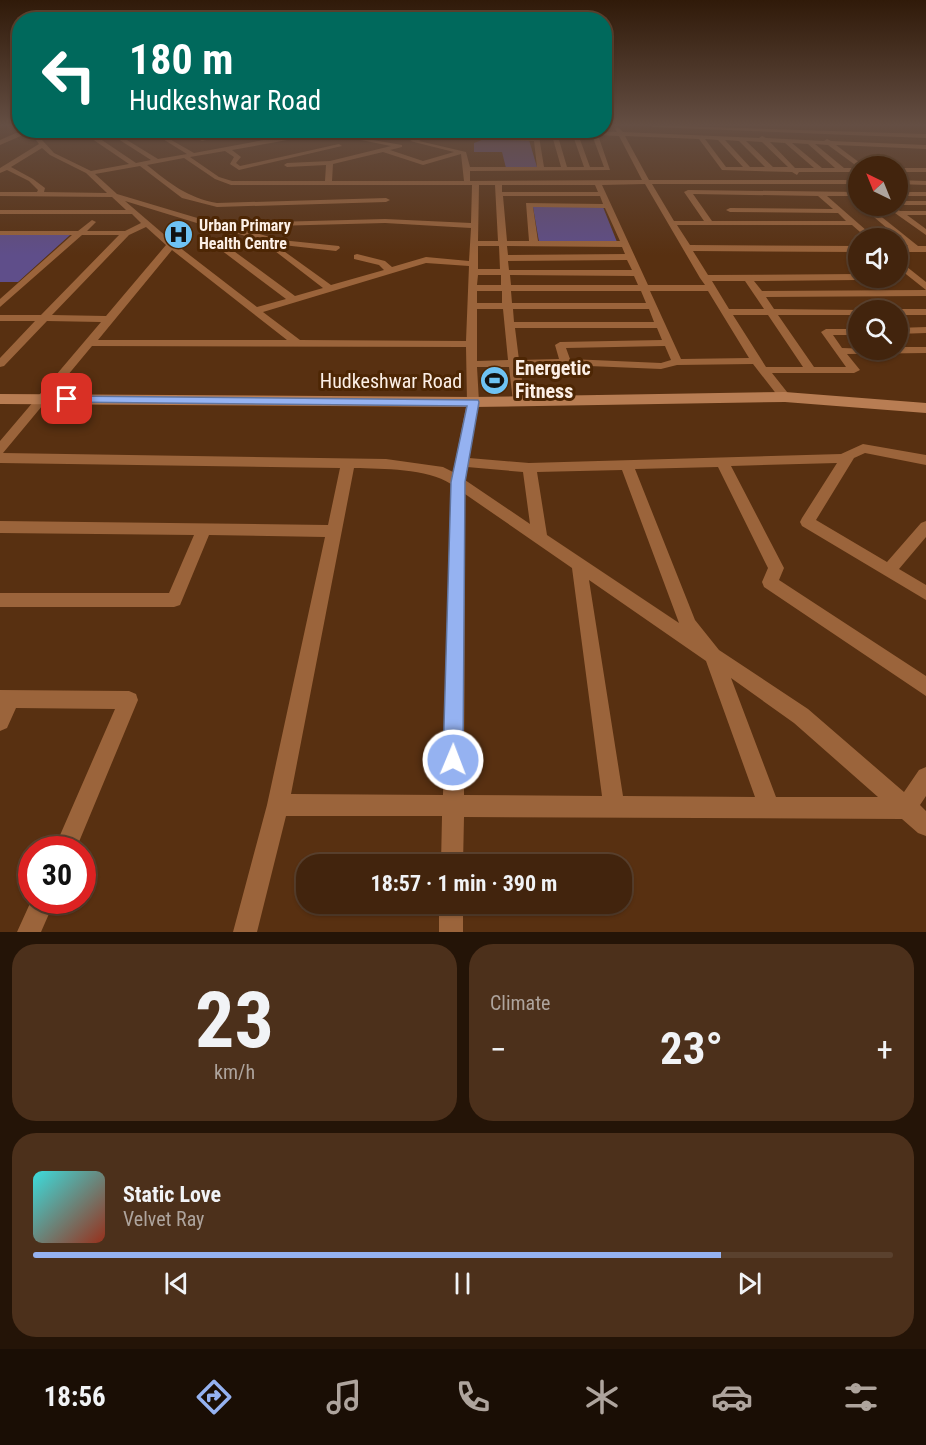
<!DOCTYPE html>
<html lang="en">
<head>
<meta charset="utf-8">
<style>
  :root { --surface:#42240d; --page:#4c301b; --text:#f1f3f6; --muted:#aea49d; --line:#5a412e; --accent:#95b2f1 }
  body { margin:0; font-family:"Roboto Condensed",sans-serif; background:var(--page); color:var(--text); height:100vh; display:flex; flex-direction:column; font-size:22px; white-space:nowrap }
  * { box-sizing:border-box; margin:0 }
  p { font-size:20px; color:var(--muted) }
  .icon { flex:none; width:33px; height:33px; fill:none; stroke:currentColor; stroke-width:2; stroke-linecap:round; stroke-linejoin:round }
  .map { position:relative; height:932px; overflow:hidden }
  .side { display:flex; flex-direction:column; gap:12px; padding:12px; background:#241407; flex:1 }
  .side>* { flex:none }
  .top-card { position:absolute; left:12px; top:12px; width:600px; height:126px; border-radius:24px; box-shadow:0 2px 4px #0004,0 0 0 2px var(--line); background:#00695c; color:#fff; overflow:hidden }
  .needle { width:39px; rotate:317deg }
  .buttons { position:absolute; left:848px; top:156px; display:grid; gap:12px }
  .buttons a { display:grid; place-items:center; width:60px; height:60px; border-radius:50%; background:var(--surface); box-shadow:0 2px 4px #0004,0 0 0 2px var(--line); font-size:30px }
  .speed { position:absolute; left:18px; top:836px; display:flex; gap:12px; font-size:30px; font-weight:700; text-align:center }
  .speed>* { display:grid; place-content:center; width:78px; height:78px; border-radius:50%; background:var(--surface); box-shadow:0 2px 4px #0004,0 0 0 2px var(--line); line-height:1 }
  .speed .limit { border:9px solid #d22; background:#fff; color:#111 }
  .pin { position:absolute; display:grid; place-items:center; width:51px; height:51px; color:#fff; margin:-26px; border-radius:12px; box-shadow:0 3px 9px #0006 }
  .me { position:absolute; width:66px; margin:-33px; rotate:1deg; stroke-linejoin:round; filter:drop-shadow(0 0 4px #0008) }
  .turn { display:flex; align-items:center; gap:21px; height:126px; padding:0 18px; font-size:27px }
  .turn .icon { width:78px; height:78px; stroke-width:2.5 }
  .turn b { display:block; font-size:42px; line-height:51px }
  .big { font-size:45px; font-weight:700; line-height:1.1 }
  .side .widget { flex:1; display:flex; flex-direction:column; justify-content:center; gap:9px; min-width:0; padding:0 21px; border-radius:24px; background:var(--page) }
  .side .dial { align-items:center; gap:0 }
  .dial b { font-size:78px; line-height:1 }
  .song { display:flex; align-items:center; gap:18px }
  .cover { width:72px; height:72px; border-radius:9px; background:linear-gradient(135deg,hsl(180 70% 55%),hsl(10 70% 35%)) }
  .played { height:6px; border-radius:3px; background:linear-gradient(90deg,var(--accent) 80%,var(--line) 80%) }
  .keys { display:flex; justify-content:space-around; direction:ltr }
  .heat { display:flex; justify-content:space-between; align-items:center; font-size:33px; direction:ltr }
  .side .tiles { flex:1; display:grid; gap:12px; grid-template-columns:1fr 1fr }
  .widget:last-child { grid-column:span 2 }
  .trip { position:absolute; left:296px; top:854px; width:336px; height:60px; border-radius:24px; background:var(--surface); box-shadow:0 2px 4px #0004,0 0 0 2px var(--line); font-weight:700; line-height:60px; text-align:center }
  .tabs { display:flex; height:96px; justify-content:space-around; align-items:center; background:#1a0e05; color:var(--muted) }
  .tabs .icon { width:42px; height:42px }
  .tabs .active { color:var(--accent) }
  .tabs b { font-size:27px; color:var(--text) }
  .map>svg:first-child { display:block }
  .green { fill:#5f4e8a }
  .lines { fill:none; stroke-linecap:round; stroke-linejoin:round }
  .minor { fill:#9b643b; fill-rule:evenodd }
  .major { fill:#b87d53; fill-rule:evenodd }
  .route { fill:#95b2f1; stroke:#61749d; stroke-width:1.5 }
  .labels { text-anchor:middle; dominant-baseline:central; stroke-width:6; stroke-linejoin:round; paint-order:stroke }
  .far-poi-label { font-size:16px; font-weight:bold; fill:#fcefe6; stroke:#4d2604; text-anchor:start }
  .poi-label { font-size:20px; font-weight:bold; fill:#fcefe6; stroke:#4d2604; text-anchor:start }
  .street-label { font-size:20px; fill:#fcefe6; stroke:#4d2604 }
</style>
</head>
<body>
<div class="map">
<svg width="926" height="932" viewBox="0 0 926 932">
  <rect width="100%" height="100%" fill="#583011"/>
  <path class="green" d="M482,140H529L537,167L506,168L502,152H474V143Z
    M533,207H603L617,242H539Z
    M0,234L70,235L18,282H0Z"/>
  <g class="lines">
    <path class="minor" d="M650,125L926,134V138L653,127Z
      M618,127L623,132L759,138L762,136L766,138L824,141L827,139L831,141L926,145V149L836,145L864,166L858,167L828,145L815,144L844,168H858V172H799L797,175L792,172L722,170L699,139L625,136L649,180H858V184H652L674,221H704L684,192L688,190L858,192V196H827L875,238H867L852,225H677L690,245L858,246V252L693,251L708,275L858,274V278H862L858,280L754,281L762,291L926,290V296L766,297L774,309L862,310H858V315H778L814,367H846L821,332L826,329H858V335H833L842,348L897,350V347H926V353L847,354L860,370L854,373H772L791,397L785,401L781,400L753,364L677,365L661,369L565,365L520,366L525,402L519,406L513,402L509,367H477L479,402L469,458L529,463L841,454L863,444L926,455V465L865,453L854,458L816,520L887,562L921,523L926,521V537L899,569L926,585V600L802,526L800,522L802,518L837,463L731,466L784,568L779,580L926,676V696L764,587L762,582L768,568L718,467L635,469L695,620L719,650L808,709L904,792L919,770L926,767V796L920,805L926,811V836L918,833L902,819L464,817L463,864H441L442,816H286L257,932H233L267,805L325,537L209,535L180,605L174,607H0V593H169L194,535L0,533V521L328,525L340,468L0,463V441L101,322L47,321L4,366L0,367V358L35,321H0V315H41L119,235H82L0,307V299L72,235H0V231H78L92,220L96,222L87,231H125L141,223L132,214H0V210H126L112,197L0,196V192H37L38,190L29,181L7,170L0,173V168L39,144L30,132L0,145V140L23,130H34L39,137L73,130H87L136,163L151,160L104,130H112L117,134L151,130L122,137L158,159L187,154L158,136C174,129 190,128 203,137L236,130H250L202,141L188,133L166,137L194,153L318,130H334L367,139L402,145V147L390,150L423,161L454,152L410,141L431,130H440L419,141L466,152L470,167H537L534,141L474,139L471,137L470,130H476L477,135L533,137L532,130H538L544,167H561L551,132L538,130L617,132L615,129ZM82,132L129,164L91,171L54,153L42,140ZM326,133L391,146L330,161L287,163L284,165L287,167L326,165L325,181H232L219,177L190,157L225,151L234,157L230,164L239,170L342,146L339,144L240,166L236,163L241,157L232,150ZM557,133H572L584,167H567ZM578,134L592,135L604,167H590ZM598,135L619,136L642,180L470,181V171L610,170ZM705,139L718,140L743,167H726ZM725,140L739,141L765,167H750ZM746,141L762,142L788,167H773ZM770,142L785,143L814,168H795ZM792,143L808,144L835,168H822ZM42,148L50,155L86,173L107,193L44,192L45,188L33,179L11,167ZM383,152L423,165L461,154L464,181H332L333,164ZM184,158L215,179L231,185H472L471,223L385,219L238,223L204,220L117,194L95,174L140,166L182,198L217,207L386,202L390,200L386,198L217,203C188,198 169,183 147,165ZM645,184L700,278L705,285H648L602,185ZM479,185H495L498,241H478ZM502,185H595L598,192H502ZM693,194L818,196L833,209L730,208L726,210L730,212L838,213L846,221H712ZM503,196H600L603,204L526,203L529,241H507ZM125,201L200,224L226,226V230L262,241L323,288L295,296L227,246H221V250L286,299L257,307L174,243ZM533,207L605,208L620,241H538ZM385,223L471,228L469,261L426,257L392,267L385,261L357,254L354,255V259L379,265L384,270L331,285L274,244L336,251L340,248L339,246L281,240L234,227ZM146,227L166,245L106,316L52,315L129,235ZM478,246H499L500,269H478ZM507,246L622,247L625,254L508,255ZM172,250L287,340H98ZM627,260L632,270H509L508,261ZM426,263L469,266L466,341L300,340L263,312ZM478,275H501V285H477ZM510,275L634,276L638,285H511ZM712,281H745L764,309H729ZM477,291H502V303H477ZM511,291H641L646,303H512ZM650,291H708L749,358L681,359ZM477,309H503L508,360L477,361ZM513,309H649L654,322H514ZM733,315H768L803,367H766ZM515,328H657L662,340L560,342L555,345L559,359L519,360ZM92,346L466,347L467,402L453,472L443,467L386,459L3,453ZM665,346L671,360L661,363L570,359L566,348ZM467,467L523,472L530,524L465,480ZM354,468C383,469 427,468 451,484L443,795L291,794ZM622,470L679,623L547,535L537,472ZM465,494L572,568L602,796L464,795ZM589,580L706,661L755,797L623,796ZM731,678L794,723L878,797H776Z
      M897,168H926V172H897Z
      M897,180L926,181V185L897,184Z
      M897,192H926V196H897Z
      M897,201H926V205H897Z
      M861,206H868L918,246H926V252H897V246H908Z
      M885,206H893L900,211H926V215H907L926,229V235Z
      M897,259L926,282V290L897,267Z
      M897,309H926V315H897V310H893Z
      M926,327V333L897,334V328Z
      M0,690L129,691L136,694L138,700L76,849H54L115,709L16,708L7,728L0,731Z
      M32,899L55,900L41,932H17Z
      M439,903H463V932H439Z"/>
    <path class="major" d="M785,392L926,403V413L785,402L473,407L0,404V394L473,397Z"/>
  </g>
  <linearGradient id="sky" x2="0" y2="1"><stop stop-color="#301a09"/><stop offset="0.49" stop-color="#644e43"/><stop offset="1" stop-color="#644e43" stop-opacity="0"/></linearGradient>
  <rect width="926" height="255" fill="url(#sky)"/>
  <path class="route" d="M67,396L478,400L479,402L465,482L463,760L460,767L453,770L446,767L443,760L451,482L467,406L62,402V397Z"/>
  <defs>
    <symbol id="hospital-disc" viewBox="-11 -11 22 22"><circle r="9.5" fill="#6ec2f3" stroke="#4d2604"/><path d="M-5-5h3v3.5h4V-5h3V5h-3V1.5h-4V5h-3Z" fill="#111"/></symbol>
    <symbol id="stadium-disc" viewBox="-11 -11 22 22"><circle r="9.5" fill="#6ec2f3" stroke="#4d2604"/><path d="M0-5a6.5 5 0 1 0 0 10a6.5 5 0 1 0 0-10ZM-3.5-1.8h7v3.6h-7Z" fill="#111"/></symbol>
  </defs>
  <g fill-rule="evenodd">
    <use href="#hospital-disc" x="162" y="218" width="33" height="33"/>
    <use href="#stadium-disc" x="478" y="364" width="33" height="33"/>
  </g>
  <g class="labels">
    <g class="far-poi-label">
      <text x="199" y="225">Urban Primary<tspan x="199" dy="18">Health Centre</tspan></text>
    </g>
    <g class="poi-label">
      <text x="515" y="368">Energetic<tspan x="515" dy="23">Fitness</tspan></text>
    </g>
    <g class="street-label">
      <text x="391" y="381">Hudkeshwar Road</text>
    </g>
  </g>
</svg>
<div class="buttons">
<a><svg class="needle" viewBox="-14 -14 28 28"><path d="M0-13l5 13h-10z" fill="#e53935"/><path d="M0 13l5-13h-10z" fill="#aea49d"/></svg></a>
<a><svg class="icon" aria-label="sound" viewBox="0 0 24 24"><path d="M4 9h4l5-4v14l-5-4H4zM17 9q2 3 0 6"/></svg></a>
<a><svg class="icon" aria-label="search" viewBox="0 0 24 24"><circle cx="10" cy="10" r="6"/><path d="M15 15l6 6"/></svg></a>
</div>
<div class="speed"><div class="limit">30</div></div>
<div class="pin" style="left:67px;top:399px;background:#d93025"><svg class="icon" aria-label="arrive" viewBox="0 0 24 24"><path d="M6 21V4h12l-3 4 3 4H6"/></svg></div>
<svg class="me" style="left:453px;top:760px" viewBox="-20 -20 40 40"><circle r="17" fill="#95b2f1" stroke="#fff" stroke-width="3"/><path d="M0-11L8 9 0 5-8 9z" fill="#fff"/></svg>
<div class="trip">18:57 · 1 min · 390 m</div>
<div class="top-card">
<div class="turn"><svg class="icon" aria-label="left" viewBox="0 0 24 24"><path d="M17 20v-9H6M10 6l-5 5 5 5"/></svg><div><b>180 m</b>Hudkeshwar Road</div></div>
</div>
</div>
<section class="side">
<div class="tiles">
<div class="widget dial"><b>23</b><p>km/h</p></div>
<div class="widget"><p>Climate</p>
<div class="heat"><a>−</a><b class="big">23°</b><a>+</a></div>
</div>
<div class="widget">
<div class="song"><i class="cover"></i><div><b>Static Love</b><p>Velvet Ray</p></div></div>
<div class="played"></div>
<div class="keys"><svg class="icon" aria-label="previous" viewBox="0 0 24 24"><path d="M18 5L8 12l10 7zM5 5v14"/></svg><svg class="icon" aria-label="pause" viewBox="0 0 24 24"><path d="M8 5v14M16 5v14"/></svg><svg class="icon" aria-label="next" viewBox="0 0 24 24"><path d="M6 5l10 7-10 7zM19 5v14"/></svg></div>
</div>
</div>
</section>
<nav class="tabs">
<b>18:56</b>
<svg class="icon active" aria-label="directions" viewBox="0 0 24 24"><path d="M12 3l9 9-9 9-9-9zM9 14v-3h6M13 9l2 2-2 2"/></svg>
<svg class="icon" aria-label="music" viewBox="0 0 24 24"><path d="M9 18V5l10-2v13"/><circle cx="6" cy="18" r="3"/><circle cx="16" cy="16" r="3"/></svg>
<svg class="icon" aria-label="phone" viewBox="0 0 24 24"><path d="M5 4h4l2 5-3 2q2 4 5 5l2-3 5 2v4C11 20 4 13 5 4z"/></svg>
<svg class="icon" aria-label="climate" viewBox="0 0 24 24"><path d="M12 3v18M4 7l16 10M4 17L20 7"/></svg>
<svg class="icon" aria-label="car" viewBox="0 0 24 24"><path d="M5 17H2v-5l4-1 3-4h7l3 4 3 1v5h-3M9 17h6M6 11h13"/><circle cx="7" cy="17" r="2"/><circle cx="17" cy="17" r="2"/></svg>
<svg class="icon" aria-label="filters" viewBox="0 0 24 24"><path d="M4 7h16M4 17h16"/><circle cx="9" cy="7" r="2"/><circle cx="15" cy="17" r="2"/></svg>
</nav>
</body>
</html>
